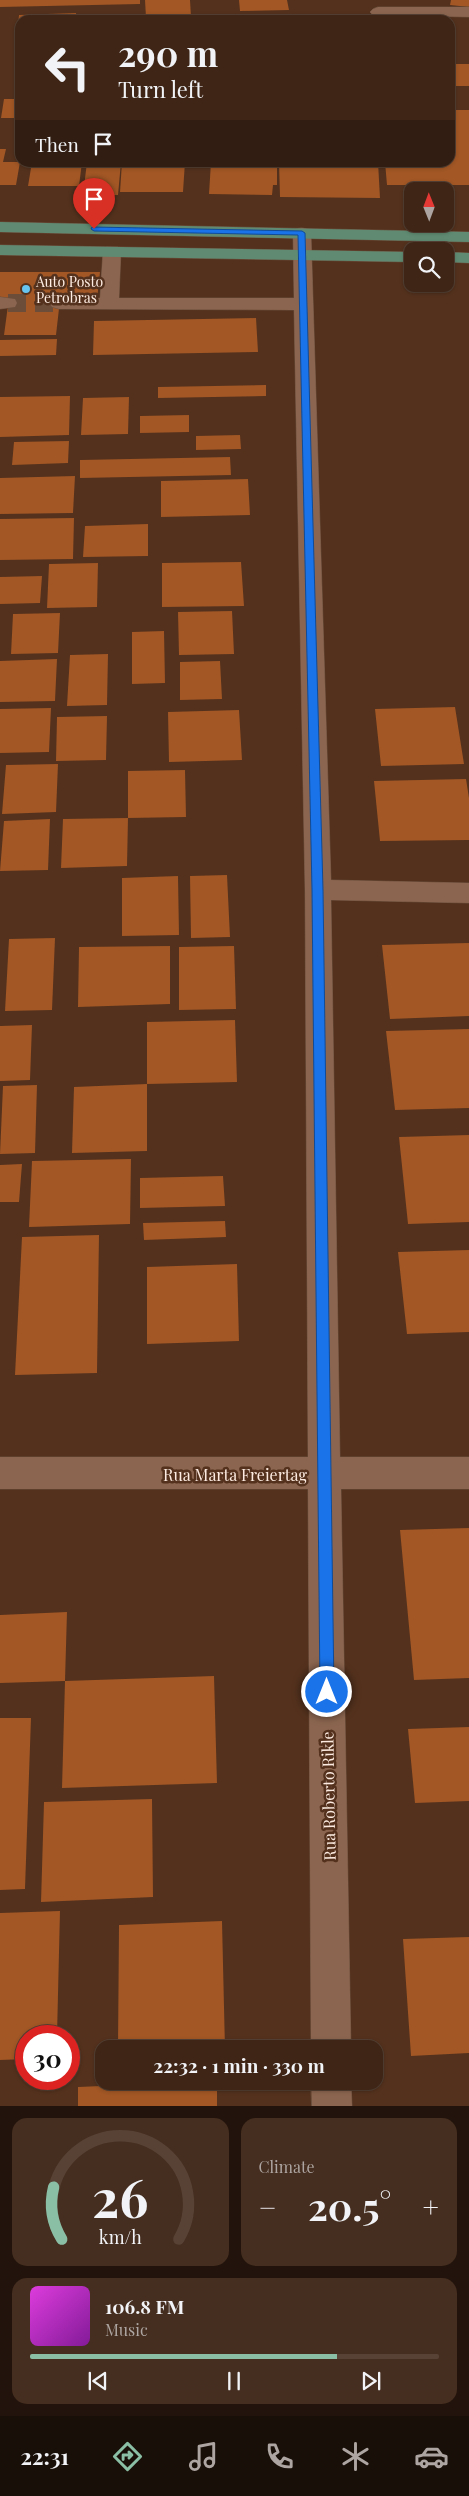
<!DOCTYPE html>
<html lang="en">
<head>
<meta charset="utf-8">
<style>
  :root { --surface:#3e2516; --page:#452d1f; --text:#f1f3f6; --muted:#ada5a1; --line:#574235; --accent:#8abfa5 }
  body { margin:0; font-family:"Playfair Display",serif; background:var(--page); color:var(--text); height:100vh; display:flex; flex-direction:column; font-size:19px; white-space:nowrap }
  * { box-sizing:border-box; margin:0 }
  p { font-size:16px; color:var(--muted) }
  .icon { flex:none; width:28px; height:28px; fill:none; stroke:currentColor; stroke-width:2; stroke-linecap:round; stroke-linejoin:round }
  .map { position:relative; height:2106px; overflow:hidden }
  .sheet { display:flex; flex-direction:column; gap:12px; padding:12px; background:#22140c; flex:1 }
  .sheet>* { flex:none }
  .banner { position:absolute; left:15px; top:15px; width:440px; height:152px; border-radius:15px; box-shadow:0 1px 4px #0004,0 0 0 1px var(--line); background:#3e2516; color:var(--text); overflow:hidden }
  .needle { width:32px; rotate:359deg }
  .buttons { position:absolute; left:404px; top:182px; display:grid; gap:10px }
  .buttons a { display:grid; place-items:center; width:50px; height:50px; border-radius:10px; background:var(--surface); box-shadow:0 1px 4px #0004,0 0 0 1px var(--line); font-size:25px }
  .speed { position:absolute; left:15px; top:2025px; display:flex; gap:10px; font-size:25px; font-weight:700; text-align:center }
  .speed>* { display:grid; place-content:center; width:65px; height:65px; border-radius:50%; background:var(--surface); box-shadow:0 1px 4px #0004,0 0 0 1px var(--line); line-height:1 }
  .speed .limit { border:8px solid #d22; background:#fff; color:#111 }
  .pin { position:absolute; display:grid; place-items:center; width:42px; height:42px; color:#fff; margin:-51px -21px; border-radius:50% 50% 50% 0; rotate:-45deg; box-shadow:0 0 5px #0007 }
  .pin .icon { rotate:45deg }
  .me { position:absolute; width:55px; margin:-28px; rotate:0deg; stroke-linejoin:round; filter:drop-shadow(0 0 4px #0008) }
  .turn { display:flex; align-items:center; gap:18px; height:105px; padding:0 20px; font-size:22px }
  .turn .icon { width:65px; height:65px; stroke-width:2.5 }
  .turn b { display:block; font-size:35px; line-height:42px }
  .then { display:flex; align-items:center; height:48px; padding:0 20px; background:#0003; gap:10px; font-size:19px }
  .big { font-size:38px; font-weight:700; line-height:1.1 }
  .sheet .tile { flex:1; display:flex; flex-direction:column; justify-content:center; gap:8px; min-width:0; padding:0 18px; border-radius:15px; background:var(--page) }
  .sheet .dial { align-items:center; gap:0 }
  .dial svg { height:130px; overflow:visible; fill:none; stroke:var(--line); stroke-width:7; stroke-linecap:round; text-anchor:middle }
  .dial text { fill:var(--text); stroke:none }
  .song { display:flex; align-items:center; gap:15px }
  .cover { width:60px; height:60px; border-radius:8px; background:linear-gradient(135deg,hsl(300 70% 55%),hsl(290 70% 35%)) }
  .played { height:5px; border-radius:2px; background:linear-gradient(90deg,var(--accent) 75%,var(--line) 75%) }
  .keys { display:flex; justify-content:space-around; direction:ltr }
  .heat { display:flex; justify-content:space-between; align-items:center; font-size:28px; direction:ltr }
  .sheet .tiles { flex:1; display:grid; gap:12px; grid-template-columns:1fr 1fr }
  .tile:last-child { grid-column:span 2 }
  .trip { position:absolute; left:95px; top:2040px; width:288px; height:50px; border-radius:15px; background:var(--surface); box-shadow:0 1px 4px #0004,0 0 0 1px var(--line); font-weight:700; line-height:50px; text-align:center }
  .menu { display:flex; height:80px; justify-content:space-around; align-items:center; background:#190f09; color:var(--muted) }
  .menu .icon { width:35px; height:35px }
  .menu .current { color:var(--accent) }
  .menu b { font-size:22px; color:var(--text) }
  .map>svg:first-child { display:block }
  .building { fill:#a25725 }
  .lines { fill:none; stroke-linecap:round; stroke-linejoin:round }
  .minor-tunnel { stroke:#6c4d3a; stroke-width:18; stroke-dasharray:18 9; stroke-linecap:butt }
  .minor-casing { stroke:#6b4f3d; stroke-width:1 }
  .major-casing { stroke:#6b4f3d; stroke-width:1 }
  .minor { fill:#8b654f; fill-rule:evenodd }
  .major { fill:#608b72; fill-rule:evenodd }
  .route { fill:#1a73e8; stroke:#114b97 }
  .poi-dot { fill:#67c4f0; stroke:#53311d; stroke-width:2 }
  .labels { text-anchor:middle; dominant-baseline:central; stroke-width:5; stroke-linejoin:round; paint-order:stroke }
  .far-poi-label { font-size:14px; fill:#fdebe1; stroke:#53311d; text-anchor:start }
  .street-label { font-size:16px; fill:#fdebe1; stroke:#53311d }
</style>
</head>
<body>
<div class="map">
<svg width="469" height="2106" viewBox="0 0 469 2106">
  <rect width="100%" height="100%" fill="#53311d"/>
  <path class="building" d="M0,0H140V4L0,7Z
    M145,0H190L191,17L146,18Z
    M239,0H287L289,10L240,11Z
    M451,0H469V7L450,5Z
    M76,13V20H20V25H18L19,15Z
    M308,15V20H254V17Z
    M450,64H469V86H450Z
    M4,99H20V118H1Z
    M450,110H469V185H387L385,162H450Z
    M0,149H6L3,162H20L16,185H0Z
    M32,162H82L79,186H28Z
    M87,162H121L118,195H83Z
    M122,162H185L183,192H120Z
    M211,162H277V185H273L272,195L209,194Z
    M279,162H378L380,198L280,197Z
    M0,272H100L97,300H60L56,335H4L9,298H0Z
    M256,318L258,352L93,355L94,321Z
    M57,339L56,355L0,356V340Z
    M266,385V396L158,398V387Z
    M70,396L69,435L0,437V397Z
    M129,397L128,434L81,435L83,398Z
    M189,415V432L140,433V416Z
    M240,435L241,449L196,450V436Z
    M69,441L68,463L12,465L14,442Z
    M230,457L231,475L80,478V460Z
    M75,476L73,513L0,514V478Z
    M248,479L250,515L161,517V481Z
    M74,518L73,559L0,560V519Z
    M148,524V556L83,557L85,526Z
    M241,562L244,606L162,607V563Z
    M98,563L97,607L47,608L49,564Z
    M42,576L40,603L0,604V577Z
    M232,611L234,654L179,655L178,612Z
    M60,613L58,653L11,654L13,614Z
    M164,631L165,683L132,684V632Z
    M108,654L107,705L67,706L70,655Z
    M57,659L55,701L0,702V661Z
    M220,661L222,699L180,700V662Z
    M455,707L464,764L381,766L375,709Z
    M51,708L49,752L0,753V709Z
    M239,710L242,760L169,762L168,712Z
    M107,716L106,760L56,761L57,717Z
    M58,764L56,812L2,814L6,765Z
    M185,770L186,817L128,818V771Z
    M466,779L469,798V840L380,841L374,781Z
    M128,818L127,866L61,868L63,819Z
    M50,819L48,870L0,871L4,821Z
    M227,875L230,937L191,938L190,876Z
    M178,876L179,935L122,936V878Z
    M55,938L52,1010L5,1011L9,939Z
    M469,943V1016L390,1019L382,945Z
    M170,946V1004L78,1007L79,947Z
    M234,946L236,1009L179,1010V947Z
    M235,1020L237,1082L147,1084V1022Z
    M32,1025L30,1080L0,1081V1026Z
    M469,1029V1108L395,1110L386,1031Z
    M147,1084V1151L72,1153L74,1087Z
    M37,1085L35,1153L0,1154L3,1086Z
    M469,1135V1222L408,1224L399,1137Z
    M131,1159L130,1224L29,1227L32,1161Z
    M22,1164L19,1202H0V1165Z
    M223,1176L225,1206L140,1208V1178Z
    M225,1221L226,1237L144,1240L143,1223Z
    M99,1235L97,1373L15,1375L22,1237Z
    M469,1250V1332L407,1334L398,1252Z
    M237,1264L239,1341L147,1344V1267Z
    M469,1528V1678L414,1680L400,1530Z
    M67,1612L65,1681L214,1676L217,1783L62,1788L65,1681L0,1683V1615Z
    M0,1718H31L25,1889L0,1890Z
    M469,1727V1801L415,1803L408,1729Z
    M152,1799L153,1897L41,1902L44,1802Z
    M60,1911L57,2036H26V2059L0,2060V1913Z
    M222,1921L225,2049H118L119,1925Z
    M469,1937V2053L411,2056L403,1939Z
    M217,2081V2106H78V2087Z"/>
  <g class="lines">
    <path class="minor-tunnel" d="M8,303H59"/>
    <defs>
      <path id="minor" d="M378,7H469V17L373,15L370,12L373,9Z
        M302,228L308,229L311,233L331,880L469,883V903L331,900L340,1457H469V1489H341L351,2049H311L308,1489H0V1457H308L305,890L294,310L59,309L52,307L50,303L52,299L100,298L103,251L106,247H118L121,251L119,298H294L293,233L296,229Z
        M0,297L15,299L17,303L15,307L0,309Z
        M311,2081H351L352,2106H312Z"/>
      <path id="major" d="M0,222L469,232V242L0,232Z
        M0,245L412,252V262L0,255Z
        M445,252L469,253V263L445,262Z"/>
    </defs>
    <use href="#minor" class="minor-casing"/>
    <use href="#major" class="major-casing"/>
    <use href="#minor" class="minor"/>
    <use href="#major" class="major"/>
  </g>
  <path class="route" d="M92,227L302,231L305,233L323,890L334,1692L332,1698L327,1700L322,1698L320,1692L312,890L298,235L94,231L91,229Z"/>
  <circle class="poi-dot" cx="26" cy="289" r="5"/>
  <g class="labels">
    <g class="far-poi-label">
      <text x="36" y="281">Auto Posto<tspan x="36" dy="16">Petrobras</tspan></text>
    </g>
    <g class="street-label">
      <text x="235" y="1474">Rua Marta Freiertag</text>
      <text transform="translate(328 1796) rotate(-91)">Rua Roberto Rikle</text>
    </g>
  </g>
</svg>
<div class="buttons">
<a><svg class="needle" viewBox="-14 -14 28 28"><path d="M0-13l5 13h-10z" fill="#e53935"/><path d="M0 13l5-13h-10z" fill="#ada5a1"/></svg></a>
<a><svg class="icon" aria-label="search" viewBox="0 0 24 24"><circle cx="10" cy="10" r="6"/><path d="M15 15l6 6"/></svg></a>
</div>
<div class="speed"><div class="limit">30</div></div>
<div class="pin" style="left:94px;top:229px;background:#d93025"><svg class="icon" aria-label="arrive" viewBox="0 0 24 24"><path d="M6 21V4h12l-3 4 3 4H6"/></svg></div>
<svg class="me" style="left:327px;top:1692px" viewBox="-20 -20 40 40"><circle r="17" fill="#1a73e8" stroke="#fff" stroke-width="3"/><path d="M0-11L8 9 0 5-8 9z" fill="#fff"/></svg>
<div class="trip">22:32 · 1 min · 330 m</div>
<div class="banner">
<div class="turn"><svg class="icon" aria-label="left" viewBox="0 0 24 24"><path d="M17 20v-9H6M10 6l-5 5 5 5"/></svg><div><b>290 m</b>Turn left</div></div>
<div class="then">Then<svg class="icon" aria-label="arrive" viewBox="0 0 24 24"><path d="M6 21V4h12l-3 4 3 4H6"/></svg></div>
</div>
</div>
<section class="sheet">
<div class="tiles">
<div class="tile dial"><svg viewBox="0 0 100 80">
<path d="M14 69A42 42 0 1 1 86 69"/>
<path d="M14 69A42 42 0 0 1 9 37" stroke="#8abfa5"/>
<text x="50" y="56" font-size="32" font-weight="700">26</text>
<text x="50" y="72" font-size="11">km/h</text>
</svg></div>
<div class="tile"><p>Climate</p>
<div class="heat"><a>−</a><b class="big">20.5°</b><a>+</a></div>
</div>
<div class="tile">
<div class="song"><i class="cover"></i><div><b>106.8 FM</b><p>Music</p></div></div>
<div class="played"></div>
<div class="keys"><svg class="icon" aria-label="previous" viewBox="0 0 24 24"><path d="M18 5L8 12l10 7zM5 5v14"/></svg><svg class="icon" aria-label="pause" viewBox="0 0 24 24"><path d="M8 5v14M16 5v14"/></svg><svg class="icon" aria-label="next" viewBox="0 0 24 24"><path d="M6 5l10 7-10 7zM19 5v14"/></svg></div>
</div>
</div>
</section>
<nav class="menu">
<b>22:31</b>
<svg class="icon current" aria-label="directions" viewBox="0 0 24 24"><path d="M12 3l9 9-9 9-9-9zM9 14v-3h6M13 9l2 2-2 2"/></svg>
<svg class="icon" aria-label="music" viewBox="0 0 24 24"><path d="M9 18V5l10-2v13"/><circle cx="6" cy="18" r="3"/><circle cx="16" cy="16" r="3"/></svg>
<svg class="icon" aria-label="phone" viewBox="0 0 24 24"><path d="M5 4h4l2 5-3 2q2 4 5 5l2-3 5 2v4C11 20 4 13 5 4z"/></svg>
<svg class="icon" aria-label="climate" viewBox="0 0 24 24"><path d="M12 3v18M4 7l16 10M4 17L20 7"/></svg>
<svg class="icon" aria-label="car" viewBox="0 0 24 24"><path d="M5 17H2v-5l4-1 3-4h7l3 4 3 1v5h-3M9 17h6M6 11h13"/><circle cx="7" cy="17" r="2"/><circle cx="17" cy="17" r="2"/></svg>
</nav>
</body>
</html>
